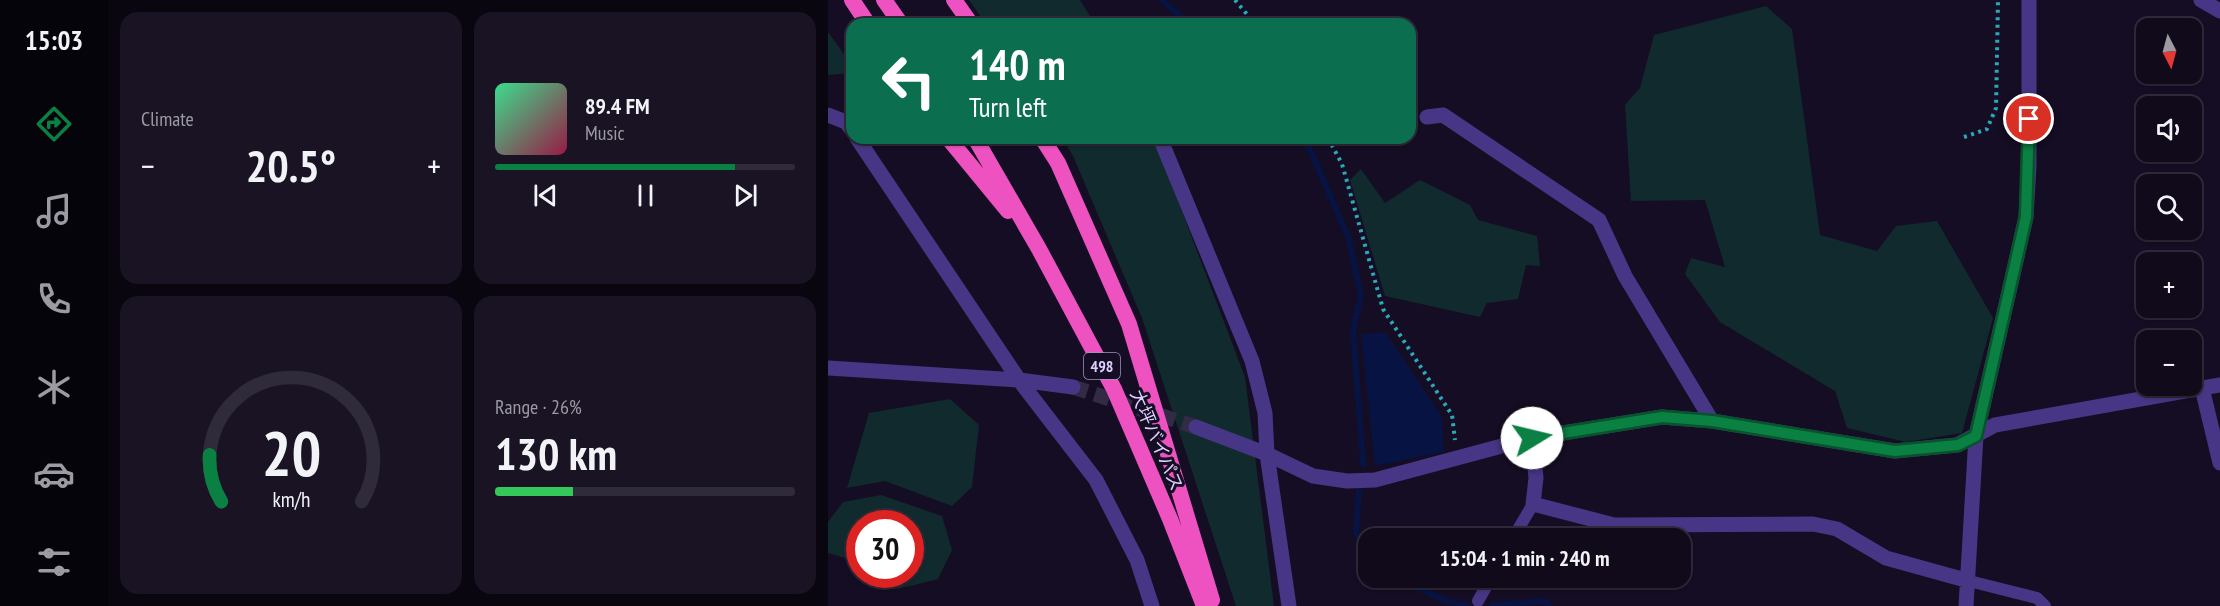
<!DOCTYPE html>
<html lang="en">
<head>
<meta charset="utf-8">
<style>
  :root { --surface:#100a1b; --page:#191324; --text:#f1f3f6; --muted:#9c9aa3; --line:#302b3a; --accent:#0b8043 }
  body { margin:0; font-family:"PT Sans Narrow","Noto Sans JP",sans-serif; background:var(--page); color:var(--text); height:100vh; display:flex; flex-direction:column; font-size:22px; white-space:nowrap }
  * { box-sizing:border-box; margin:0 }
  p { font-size:20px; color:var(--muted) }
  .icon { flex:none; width:33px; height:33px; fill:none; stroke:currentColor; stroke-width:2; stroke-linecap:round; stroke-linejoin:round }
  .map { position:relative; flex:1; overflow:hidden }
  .panel { display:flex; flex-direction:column; gap:12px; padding:12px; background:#09060f; width:720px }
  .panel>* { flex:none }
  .guide { position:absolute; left:18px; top:18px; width:570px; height:126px; border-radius:18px; box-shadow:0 2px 4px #0004,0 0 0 2px var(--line); background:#0b6e4f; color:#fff; overflow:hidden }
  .needle { width:39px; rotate:174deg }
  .tools { position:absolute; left:1308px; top:18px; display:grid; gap:12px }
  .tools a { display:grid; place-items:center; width:66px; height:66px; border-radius:12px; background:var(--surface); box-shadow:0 2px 4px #0004,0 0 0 2px var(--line); font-size:30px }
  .speed { position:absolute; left:18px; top:510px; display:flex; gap:12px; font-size:30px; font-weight:700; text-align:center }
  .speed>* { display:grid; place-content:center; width:78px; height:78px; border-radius:50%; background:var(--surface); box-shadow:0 2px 4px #0004,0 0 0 2px var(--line); line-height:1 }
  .speed .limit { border:9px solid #d22; background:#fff; color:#111 }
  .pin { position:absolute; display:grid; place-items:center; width:51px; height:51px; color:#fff; margin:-26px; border:3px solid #fff; border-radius:50%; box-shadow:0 2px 6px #0007 }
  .me { position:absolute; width:66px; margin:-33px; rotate:81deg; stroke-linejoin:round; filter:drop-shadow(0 0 4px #0008) }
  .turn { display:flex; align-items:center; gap:21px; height:126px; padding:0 24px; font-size:27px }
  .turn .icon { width:78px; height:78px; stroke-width:2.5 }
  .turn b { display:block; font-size:42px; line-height:51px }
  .big { font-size:45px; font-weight:800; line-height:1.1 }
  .panel .tile { flex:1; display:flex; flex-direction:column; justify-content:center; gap:9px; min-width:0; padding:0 21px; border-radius:18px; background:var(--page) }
  .panel .dial { align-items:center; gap:0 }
  .dial svg { height:156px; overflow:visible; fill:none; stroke:var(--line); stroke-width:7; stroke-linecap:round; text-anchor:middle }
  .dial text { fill:var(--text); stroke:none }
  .song { display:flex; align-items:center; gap:18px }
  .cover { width:72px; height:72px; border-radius:9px; background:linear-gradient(135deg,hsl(150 70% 55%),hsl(340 70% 35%)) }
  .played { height:6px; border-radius:3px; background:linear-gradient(90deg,var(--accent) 80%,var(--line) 80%) }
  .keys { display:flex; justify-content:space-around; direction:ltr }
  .heat { display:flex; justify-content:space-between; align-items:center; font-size:33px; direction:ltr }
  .charge { height:9px; border-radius:4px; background:linear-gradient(90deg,#34c759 26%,var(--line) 0) }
  .panel .tiles { flex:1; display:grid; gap:12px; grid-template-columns:repeat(2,1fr) }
  .trip { position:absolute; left:530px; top:528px; width:333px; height:60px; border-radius:18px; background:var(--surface); box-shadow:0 2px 4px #0004,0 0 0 2px var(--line); font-weight:800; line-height:60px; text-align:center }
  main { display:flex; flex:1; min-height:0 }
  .tab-bar { display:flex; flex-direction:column; width:108px; justify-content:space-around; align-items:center; background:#06040b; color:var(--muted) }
  .tab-bar .icon { width:42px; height:42px }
  .tab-bar .active { color:var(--accent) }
  .tab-bar b { font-size:27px; color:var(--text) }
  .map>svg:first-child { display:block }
  .green { fill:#102a2e }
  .water { fill:#071342 }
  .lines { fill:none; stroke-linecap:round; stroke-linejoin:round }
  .stream { stroke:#071342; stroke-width:6 }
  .minor-tunnel { stroke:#332a45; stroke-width:15; stroke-dasharray:15 8; stroke-linecap:butt }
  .path { stroke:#29a9ba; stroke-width:4; stroke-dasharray:3 4.5; stroke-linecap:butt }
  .service { stroke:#473685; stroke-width:12 }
  .minor { stroke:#473685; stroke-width:15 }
  .tertiary { stroke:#473685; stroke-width:15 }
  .trunk { stroke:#ee51c0; stroke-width:16 }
  .route-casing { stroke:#07532c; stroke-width:15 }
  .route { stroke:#0b8043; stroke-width:10 }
  .labels { text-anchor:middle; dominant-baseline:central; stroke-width:6; stroke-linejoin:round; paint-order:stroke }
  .shield { fill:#150d24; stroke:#a196bd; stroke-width:1.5 }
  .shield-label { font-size:16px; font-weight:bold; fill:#ddd0ff }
  .street-label { font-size:18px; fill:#ddd0ff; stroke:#150d24 }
</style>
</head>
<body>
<main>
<nav class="tab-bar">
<b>15:03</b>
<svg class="icon active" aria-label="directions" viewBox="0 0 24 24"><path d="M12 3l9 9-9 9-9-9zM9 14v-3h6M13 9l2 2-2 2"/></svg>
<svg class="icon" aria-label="music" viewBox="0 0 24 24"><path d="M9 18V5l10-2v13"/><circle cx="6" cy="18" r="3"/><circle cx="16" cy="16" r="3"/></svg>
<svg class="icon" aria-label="phone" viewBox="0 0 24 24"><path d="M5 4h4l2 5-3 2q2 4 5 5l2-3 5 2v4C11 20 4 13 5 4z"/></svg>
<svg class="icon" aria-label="climate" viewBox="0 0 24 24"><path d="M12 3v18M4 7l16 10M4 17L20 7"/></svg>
<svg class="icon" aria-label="car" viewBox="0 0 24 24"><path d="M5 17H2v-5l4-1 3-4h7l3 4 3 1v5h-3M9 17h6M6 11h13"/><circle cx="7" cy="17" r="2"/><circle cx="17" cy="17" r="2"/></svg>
<svg class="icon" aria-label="filters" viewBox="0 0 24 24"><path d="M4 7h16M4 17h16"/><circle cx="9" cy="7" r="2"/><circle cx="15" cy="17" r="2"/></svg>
</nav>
<section class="panel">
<div class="tiles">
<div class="tile"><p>Climate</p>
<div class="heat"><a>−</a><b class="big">20.5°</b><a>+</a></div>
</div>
<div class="tile">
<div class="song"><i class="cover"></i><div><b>89.4 FM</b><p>Music</p></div></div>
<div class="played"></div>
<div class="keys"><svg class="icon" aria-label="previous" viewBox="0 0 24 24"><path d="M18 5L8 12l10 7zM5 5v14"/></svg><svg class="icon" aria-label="pause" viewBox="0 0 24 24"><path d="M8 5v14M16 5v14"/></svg><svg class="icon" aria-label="next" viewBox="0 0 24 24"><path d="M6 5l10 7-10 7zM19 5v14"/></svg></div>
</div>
<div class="tile dial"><svg viewBox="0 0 100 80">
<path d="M14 69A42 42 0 1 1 86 69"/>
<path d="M14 69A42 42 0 0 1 8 45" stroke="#0b8043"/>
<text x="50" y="56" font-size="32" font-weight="700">20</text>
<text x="50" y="72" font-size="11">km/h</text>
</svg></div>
<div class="tile"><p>Range · 26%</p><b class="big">130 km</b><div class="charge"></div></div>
</div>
</section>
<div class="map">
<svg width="1392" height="606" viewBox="0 0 1392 606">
  <rect width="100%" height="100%" fill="#150d24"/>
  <path class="green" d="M141,0H252L267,24H158Z
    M938,6L964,29L992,235L1049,251L1068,226L1109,221L1165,318L1134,433L1078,442L1019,428L1007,391L892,322L857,274L863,258L897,267L877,200L803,201L797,105L812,88L826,35Z
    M0,32L24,65V73L0,75Z
    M234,138H326L417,377L446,606H408L314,318L245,156Z
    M533,169L557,203L592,180L642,205L650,220L709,236L712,266L698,265L690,299L659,303L652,317L557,296L522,180Z
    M122,399L151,425L144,487L124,506L57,481L19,488L41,413Z
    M53,495L114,516L124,550L110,579L70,589L49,575L82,574V524H32L31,562L0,553V522L15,502Z"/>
  <path class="water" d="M557,332L614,417L616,452L547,466L533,334Z"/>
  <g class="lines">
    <path class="stream" d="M334,0L361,24
      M477,138L521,239L533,296L525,329L535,464
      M531,491L528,533L540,549
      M570,578L618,601L639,605
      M664,605L717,601L721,606"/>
    <path class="minor-tunnel" d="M245,387L368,427"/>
    <path class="path" d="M407,0L427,24
      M1136,137L1159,129L1168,108L1170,0
      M500,138L514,164L555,309L624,415L627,440"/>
    <path class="service" d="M685,538L705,504
      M1141,581L1209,598L1217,606
      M650,601L663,578"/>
    <path class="minor" d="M0,115L18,122L24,130
      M599,117L615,115L771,220L797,276L884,421
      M29,138L191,380L268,480L309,560L324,606
      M332,138L424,361L437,413L439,454L461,606
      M0,368L191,380L245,387
      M1374,388L1392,463
      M368,427L439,454L485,476L519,481L547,480L704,438L834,417L884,421L1067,451L1129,445L1167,425L1392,385
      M704,438L708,478L705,504L786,525L985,524L1009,529L1058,558L1141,581
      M1138,606L1148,436L1198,217L1201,166V0"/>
    <path class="tertiary" d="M1373,0L1392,11"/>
    <path class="trunk" d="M24,0L40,24
      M56,0L73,24
      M126,0L143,24
      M120,138L180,211
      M147,138L211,249L286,389L342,519L376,606
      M214,138L230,163L301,324L384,600"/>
  </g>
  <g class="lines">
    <defs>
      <path id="route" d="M704,438L834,417L884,421L1067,451L1130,445L1148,436L1198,217L1201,119"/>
    </defs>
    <use href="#route" class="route-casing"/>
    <use href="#route" class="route"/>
  </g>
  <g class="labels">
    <rect class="shield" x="256" y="353" width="36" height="26" rx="4.5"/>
    <g class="shield-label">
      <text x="274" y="366">498</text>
    </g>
    <g class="street-label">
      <text transform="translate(329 440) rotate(67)">大坪バイパス</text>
    </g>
  </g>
</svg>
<div class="tools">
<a><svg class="needle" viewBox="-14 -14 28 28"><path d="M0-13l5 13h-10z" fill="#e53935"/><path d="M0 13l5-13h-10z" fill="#9c9aa3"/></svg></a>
<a><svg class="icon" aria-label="sound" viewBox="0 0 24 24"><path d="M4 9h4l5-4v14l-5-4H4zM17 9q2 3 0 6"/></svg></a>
<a><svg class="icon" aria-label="search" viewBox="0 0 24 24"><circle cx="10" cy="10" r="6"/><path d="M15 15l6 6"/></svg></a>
<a>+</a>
<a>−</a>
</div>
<div class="speed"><div class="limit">30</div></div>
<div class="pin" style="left:1201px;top:119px;background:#d93025"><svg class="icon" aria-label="arrive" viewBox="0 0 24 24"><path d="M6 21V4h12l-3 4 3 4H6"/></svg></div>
<svg class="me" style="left:704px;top:438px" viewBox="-20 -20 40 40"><circle r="19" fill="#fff"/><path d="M0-13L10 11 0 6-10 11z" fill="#0b8043"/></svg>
<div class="trip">15:04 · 1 min · 240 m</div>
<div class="guide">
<div class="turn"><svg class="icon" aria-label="left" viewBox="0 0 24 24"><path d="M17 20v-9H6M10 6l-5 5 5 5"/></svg><div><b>140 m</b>Turn left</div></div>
</div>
</div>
</main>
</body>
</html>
